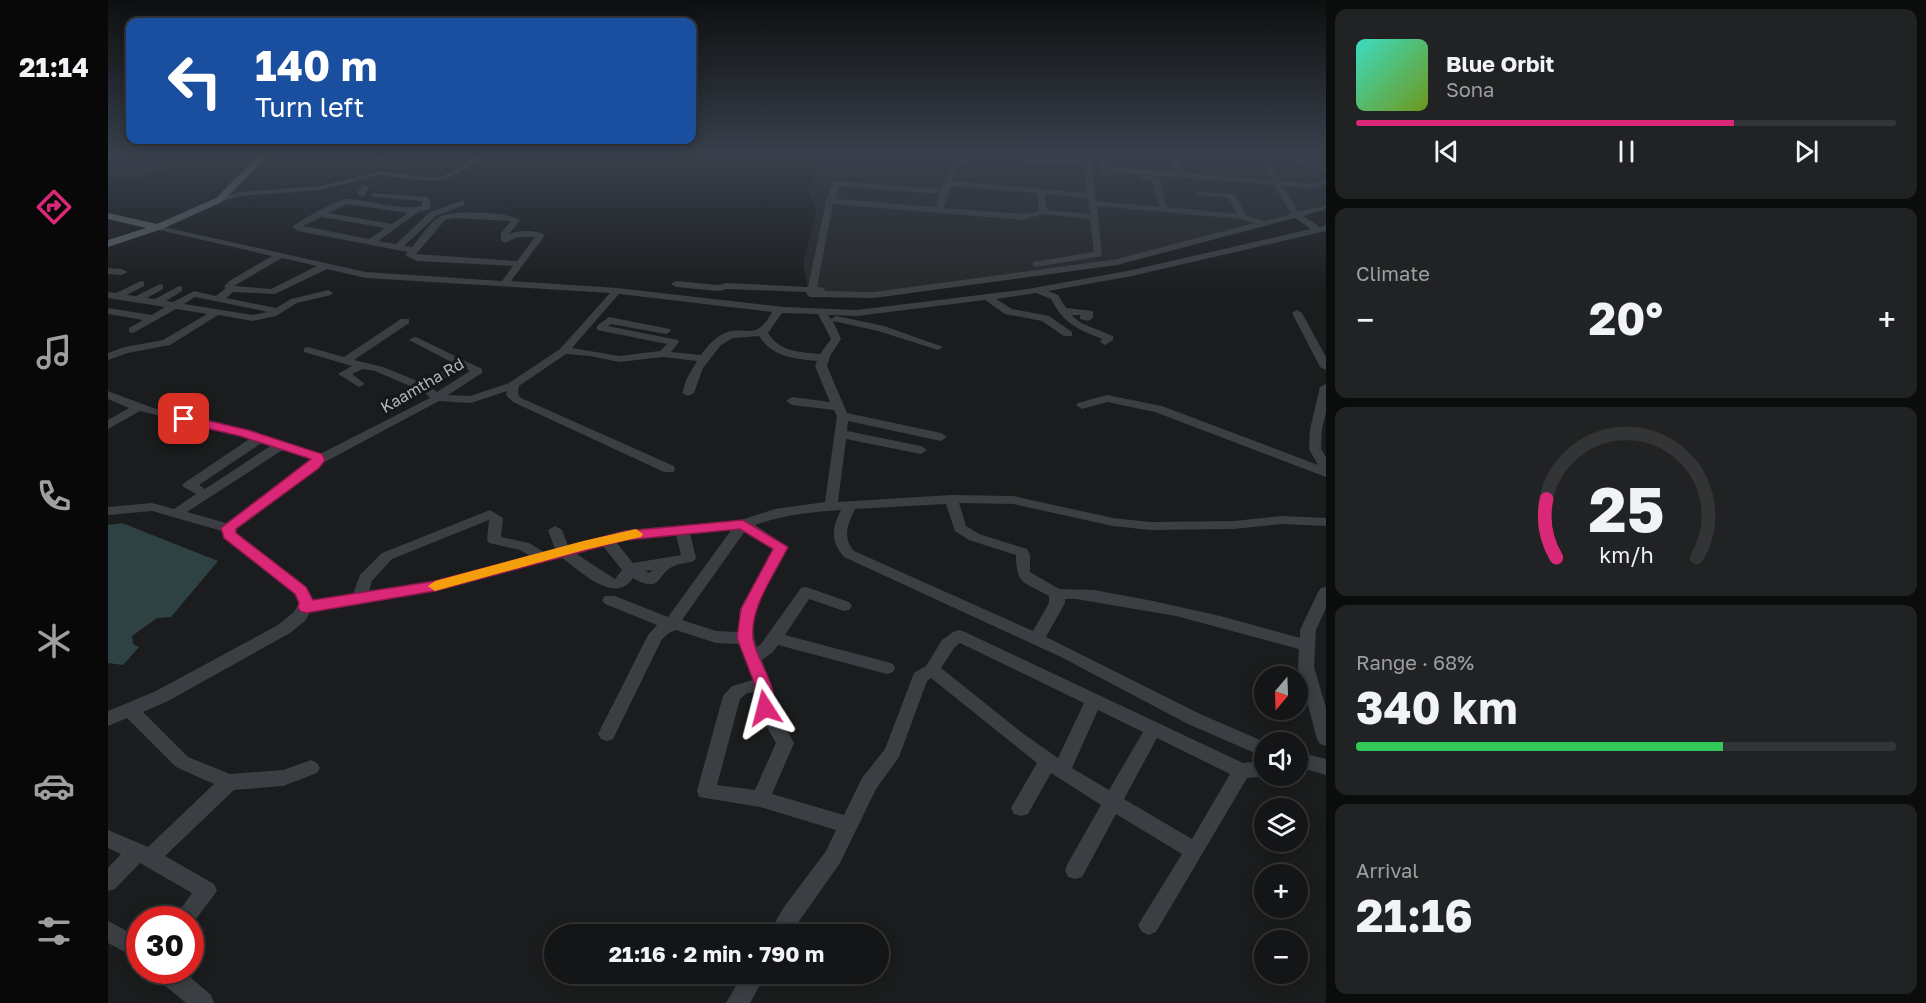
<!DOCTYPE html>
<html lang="en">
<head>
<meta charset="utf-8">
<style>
  :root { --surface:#141516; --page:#212223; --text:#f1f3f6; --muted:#9d9fa1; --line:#333435; --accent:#db2777 }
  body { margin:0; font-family:"Golos Text",sans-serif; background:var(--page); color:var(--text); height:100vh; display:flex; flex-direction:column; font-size:22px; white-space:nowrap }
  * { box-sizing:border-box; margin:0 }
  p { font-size:20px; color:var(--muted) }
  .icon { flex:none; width:33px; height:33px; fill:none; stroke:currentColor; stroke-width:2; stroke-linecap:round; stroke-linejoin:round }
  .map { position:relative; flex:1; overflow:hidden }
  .panel { display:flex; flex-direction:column; gap:9px; padding:9px; background:#0b0c0c; width:600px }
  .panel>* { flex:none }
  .hud { position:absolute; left:18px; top:18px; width:570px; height:126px; border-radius:12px; box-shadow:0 3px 15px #0003,0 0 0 2px var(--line); background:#1a4fa0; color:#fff; overflow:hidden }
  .needle { width:39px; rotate:199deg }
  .controls { position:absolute; left:1146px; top:666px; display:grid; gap:12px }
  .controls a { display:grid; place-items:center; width:54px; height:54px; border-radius:50%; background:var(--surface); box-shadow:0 3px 15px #0003,0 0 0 2px var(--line); font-size:30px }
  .speed { position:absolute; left:18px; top:906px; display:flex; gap:12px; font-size:30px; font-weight:700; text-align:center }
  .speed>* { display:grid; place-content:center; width:78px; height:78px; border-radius:50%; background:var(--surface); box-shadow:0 3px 15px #0003,0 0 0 2px var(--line); line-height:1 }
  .speed .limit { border:9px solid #d22; background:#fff; color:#111 }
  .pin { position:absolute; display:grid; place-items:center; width:51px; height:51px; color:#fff; margin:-26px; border-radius:12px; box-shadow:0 3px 9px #0006 }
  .me { position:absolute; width:66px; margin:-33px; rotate:351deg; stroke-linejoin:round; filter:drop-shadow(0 0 4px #0008) }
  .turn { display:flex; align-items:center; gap:21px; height:126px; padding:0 30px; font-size:27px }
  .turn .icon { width:78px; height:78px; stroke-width:2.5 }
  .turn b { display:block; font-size:42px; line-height:51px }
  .big { font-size:45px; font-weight:700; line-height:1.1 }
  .panel .tile { flex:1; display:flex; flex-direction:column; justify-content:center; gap:9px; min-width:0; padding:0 21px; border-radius:12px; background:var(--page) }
  .panel .dial { align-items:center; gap:0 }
  .dial svg { height:156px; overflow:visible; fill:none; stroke:var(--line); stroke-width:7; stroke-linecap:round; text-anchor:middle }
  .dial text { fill:var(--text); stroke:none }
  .song { display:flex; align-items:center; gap:18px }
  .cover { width:72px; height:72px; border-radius:9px; background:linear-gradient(135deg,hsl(170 70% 55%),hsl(80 70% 35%)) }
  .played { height:6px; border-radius:3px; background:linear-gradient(90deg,var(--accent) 70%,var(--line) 70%) }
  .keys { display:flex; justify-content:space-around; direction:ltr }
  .heat { display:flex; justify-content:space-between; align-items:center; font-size:33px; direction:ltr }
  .charge { height:9px; border-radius:4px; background:linear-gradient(90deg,#34c759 68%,var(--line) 0) }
  .trip { position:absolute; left:436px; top:924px; width:345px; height:60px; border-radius:30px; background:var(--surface); box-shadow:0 3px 15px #0003,0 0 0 2px var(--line); font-weight:700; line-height:60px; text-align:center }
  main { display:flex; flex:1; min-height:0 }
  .dock { display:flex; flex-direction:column; width:108px; justify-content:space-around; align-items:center; background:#080809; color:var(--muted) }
  .dock .icon { width:42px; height:42px }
  .dock .selected { color:var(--accent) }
  .dock b { font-size:27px; color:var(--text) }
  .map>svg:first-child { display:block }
  .built { fill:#26282a }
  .water { fill:#2f4243 }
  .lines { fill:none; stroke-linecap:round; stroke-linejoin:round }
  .minor { fill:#3b3f43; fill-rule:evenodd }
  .major { fill:#575e62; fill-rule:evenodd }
  .route { fill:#db2777; stroke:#8e194d; stroke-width:1.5 }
  .slow { fill:#f59e0b }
  .labels { text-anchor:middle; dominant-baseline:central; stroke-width:6; stroke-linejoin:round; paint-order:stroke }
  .street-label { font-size:16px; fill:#acb8be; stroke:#151718 }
</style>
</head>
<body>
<main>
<nav class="dock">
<b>21:14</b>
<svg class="icon selected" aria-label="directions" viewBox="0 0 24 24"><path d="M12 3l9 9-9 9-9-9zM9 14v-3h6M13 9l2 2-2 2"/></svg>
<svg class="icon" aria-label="music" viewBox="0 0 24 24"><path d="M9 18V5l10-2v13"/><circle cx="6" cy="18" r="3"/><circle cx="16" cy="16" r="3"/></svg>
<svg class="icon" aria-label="phone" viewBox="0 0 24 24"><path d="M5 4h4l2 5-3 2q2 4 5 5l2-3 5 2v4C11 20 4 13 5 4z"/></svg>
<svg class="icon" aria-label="climate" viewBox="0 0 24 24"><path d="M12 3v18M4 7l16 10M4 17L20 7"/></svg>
<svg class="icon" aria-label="car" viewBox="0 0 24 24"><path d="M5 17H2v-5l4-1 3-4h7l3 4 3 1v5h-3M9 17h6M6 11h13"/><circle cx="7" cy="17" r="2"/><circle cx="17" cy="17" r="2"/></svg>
<svg class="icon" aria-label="filters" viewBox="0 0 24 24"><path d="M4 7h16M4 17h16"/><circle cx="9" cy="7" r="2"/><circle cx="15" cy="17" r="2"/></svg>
</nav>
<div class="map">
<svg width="1218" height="1003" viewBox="0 0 1218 1003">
  <rect width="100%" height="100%" fill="#1a1c1d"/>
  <path class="built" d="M0,154H66L81,160L24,181L0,177Z
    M862,154H1218V210L1080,245L999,261L783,296L701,297L695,262L708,212L700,188L713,156L799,163L812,158L833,159Z"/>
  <path class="water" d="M14,523L110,561L63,617L49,618L24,636L25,644L31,647L15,665L0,663V525Z"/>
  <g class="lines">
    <path class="minor" d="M250,154L273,157L288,154L274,161Z
      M374,154H383L337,180L319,181L272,175L212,190L133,196L111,202L107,200L132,192L212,186L272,171L319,177L335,176Z
      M926,154H934V158L975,161L974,154H982L988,201L1051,207L1044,181L1029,178C1034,174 1046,175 1051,179L1059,207L1129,214L1121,198L1090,195L1086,193L1090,191L1124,194L1128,196L1138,215L1156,221L1183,214L1166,185L1002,172L1006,175L999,177L995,175L992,154H1000L1002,167L1068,173L1061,154H1068L1076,173L1164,180L1149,154H1156L1172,181L1203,184L1218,180V184L1203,188L1175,186L1190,212L1218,205V209L1195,216L1212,227L1218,225V231L1024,276L940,291L950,295L958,308L985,311V318L980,321L972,319V315H963L973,323L1005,336V340L997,345L992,342L994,339C968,328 956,324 943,299L928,293L888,299L904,309L941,316L964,332V336H956L934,321L897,314L877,300L749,316L720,315L723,319L728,316L776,326L835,347L830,350L770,331L725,321L733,339L722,356L719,366L739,413L833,433L839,437L833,441L740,421L739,431L813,446L819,450L813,454L738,439L730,502L843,495L905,496L1005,518L1042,522L1126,521L1174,516L1218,518V526L1174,524L1126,529L1042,530L1005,526L905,504L851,503L858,526L871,534L919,549L922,555V572L951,589L986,590L1045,601L1112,616L1192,638V630L1210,592L1213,588L1218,587V608L1208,630L1206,667L1218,708V746L1212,744L1209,739L1190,667L1191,649L1068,616L968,599H957V603L938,637L1092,714L1157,742L1156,757L1080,724L953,657L736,557C722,541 724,528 733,510C703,512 675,515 647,525L680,547C665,576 635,614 649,647L653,644L693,588L698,587L741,602L744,606L741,610L736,611L701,599L677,635L779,662L785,664L787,668L785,672L779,674L670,645L665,652L654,660L663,685L666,707L686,743L664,794L736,815L754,778L777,749L806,673L818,666L834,640L845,632L851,630L857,632L1135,763L1156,761V776H1159L1139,778L1048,932L1041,935L1034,932L1030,925L1074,854L1008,814L974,877L967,879L960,877L957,870L960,863L993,805L943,773L920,814L913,816L906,814L903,808L929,763L823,678L819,681L791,757L768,789L732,863L682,934H660L676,907L718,851L728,830L652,807L591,797L589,791L615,696L624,686L645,680L631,644L608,643L568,630L561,633L554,639L505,739L499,741L493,739L490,734L540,635L549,625L497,604L494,600L497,596H507L560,617L624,529L582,533L588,558L586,561C580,563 572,563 566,566C549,573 554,595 525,578C507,606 471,570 453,557L327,591L202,612L198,620L182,633L60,701L35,712L80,757L122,774L175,770L203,760L209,763L212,768L209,773L175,786L126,790L57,856L106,884L109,891L82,927V920H65L84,893L32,863L7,889L0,891V868L13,854L0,848V830L40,847L106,784L68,767L19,718L0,726V711L48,691L170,625L186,612L191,603L187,594L117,537L114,531L44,511L0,515V507L44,503L66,509L88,494L74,486L76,483L143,438L32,411L0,429V420L21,408L0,399V391L45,408L141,430L212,454L322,398L316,392L267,371L255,369L244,374L257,384L251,387L230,374L244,366L196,352V348L200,347L236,357L293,319H301V323L246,360L275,367L312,382L347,364L301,340L306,337L310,338L374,369V373L340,395L362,396L401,383L452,349L502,293L258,278L219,269L167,294L125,292L118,298L168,308L183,299L220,290L225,293L223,295L189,303L168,316L145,321L110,315L62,345L20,353L0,360V353L17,347L55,340L99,314L68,309L25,333L21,332V328L35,320L0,314V308L44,315L57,307L0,298V292L8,293L33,281L36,282V286L19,295L28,296L52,284L55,285V289L39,298L47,299L71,286L74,287V291L58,301L65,302L86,291L108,296L118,288L116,286L123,280L164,256L47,229V225L258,272L394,281L405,266L309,261L297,255L300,252L190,231L184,227C191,221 232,198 240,199C265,200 290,211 314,206V201L266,197L262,195L266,193L320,197L323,205L320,210L312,211L270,241L288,244L322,212L353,201H356V205L328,216L296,246L304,247C312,238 322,221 333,216C346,210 402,212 412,220L401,234C411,230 429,230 437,235L403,281L509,288L676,307L749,310L920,289L1024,270L1203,229L1187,218L1009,265L766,298L703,297L700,296L698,292L619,289L610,291L568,287L563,284L568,281L610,285L619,283L700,287L718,201L726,181L833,189L846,159L881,155L927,158ZM881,159L976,166L979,193L844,181L852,163ZM732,186L831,194L828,207L727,199ZM843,186L929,193L931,211L915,214L836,208ZM937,194L980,198L982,214L939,210ZM239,204L300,213L284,224L220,213ZM725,204L915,220L935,214L982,219L986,252L925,262V266L928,267L994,256L989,206L1134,219L1146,223L1009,259L766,292L717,291L716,288L709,287ZM213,217L277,228L261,239L195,226ZM345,218L403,221L393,233V240L397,243L410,237H427L409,261L308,254L337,220ZM174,258L209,266L163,289L126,286ZM511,294L664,312C646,345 637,322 613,335C604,340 598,348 593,355L563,352L571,342L570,340L500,326L503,324L558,334L563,331L562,329L501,317L489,326V330L559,344L552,351L511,356L464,348ZM87,297L160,312L145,315L76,304ZM674,313L710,314L723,339L712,354C691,352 672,352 660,333ZM651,336C664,357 687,359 709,361L707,366L722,402L684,397L678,401L684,405L726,410L729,416L717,502L667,509L633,520L518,530L460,546L454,530L447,526L440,530L447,549L436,552L421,543L393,537L395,518L382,510L274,553L252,575L245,594L205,600L198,587L128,532L127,529L215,463L331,401L363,403L399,391L398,395L405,402L556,472H566L567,469L566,466L413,398L410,394L411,386L458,354L482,356L511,362L555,357L589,361L579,378L574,393L580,396L586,393L595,368L613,345L625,338ZM356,368L362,371L329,392L322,387ZM155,442L164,445L97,489L91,485ZM176,449L203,459L118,523L79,512ZM838,504L847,531L861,540L908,555C908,586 917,582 941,596V603L925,631L746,551C734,537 740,524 747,509ZM381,520L379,540L381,543L412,550L422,556L327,581L261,591L264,581L284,559ZM637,531L665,549L632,609L630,632L608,631L574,620ZM568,535L573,555L525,563L508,542ZM495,546L514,570L507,579L467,553ZM545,570L541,573L537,571ZM852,643L976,703L950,758L913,732L833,668L846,648ZM647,692L648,708L668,743L647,790L609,785L632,699L639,693ZM990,710L1035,732L1001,790L964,768ZM1049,738L1122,774L1084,839L1016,799Z
      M1186,154H1193L1198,160L1218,167V171L1192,164Z
      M254,185L261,187L256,196H253L249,194Z
      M0,268L14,269L19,272L14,275L0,274Z
      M1189,310L1194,313L1218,357V370L1212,367L1184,313Z
      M1218,384V412L1214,429L1213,449L1218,457V477L1047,412L999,402L974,409L968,405L970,403L999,395L1054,406L1210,465L1201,449L1202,429L1212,387Z
      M1190,752L1218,759V775L1190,767Z
      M0,921L32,938V960L0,943Z
      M45,970H74L103,995L106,1003H78L48,978Z
      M635,974H658L642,1003H618Z"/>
    <path class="major" d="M152,154H162L114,202L54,229L0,247V240L38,228L0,219V213L49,224L108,198Z"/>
  </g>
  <linearGradient id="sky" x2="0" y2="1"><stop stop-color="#0e0f10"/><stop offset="0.52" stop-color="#38404c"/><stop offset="1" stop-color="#38404c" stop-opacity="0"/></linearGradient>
  <rect width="1218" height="295" fill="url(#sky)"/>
  <path class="route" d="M76,415L140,430L214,454L217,460L211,468L128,529V533L198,587L205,600L327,581L518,531L635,520L680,547C667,574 642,606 645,638C647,660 675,690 663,713L657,715L651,713L647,685L629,638L633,609L665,549L632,529L518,540L327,591L198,613L192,611L190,607L191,603L187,594L116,538L113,528L203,459L132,436L72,422L70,419Z"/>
  <path class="slow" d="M528,529L535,534L533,537L476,550L327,591L320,586L327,581L475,541Z"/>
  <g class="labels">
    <g class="street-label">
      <text transform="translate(314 385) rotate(-30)">Kaamtha Rd</text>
    </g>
  </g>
</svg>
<div class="controls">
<a><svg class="needle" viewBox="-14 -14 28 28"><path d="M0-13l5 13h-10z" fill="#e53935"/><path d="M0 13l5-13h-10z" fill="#9d9fa1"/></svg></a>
<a><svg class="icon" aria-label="sound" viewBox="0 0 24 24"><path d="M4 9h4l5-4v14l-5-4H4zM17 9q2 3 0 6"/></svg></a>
<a><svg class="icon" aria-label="layers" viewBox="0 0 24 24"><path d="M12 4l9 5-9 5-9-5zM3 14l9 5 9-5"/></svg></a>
<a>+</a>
<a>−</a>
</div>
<div class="speed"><div class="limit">30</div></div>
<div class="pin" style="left:76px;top:419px;background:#d93025"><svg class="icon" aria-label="arrive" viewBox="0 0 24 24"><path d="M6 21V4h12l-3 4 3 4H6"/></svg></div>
<svg class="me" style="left:657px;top:708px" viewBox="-20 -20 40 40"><path d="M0-17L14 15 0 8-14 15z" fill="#db2777" stroke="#fff" stroke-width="4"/></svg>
<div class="trip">21:16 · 2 min · 790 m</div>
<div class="hud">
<div class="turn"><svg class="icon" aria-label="left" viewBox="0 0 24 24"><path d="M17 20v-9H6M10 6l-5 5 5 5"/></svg><div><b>140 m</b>Turn left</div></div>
</div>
</div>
<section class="panel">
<div class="tile">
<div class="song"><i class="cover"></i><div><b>Blue Orbit</b><p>Sona</p></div></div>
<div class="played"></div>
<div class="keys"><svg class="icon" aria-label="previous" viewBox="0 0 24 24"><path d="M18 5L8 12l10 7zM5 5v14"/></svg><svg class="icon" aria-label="pause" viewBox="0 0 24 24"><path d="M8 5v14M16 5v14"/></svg><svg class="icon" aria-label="next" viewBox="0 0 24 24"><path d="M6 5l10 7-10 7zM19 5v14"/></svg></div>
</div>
<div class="tile"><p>Climate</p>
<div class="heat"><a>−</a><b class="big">20°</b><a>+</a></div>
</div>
<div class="tile dial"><svg viewBox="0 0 100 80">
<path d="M14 69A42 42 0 1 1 86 69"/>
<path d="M14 69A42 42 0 0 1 9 39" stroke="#db2777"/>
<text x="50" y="56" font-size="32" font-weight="700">25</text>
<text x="50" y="72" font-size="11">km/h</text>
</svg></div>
<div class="tile"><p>Range · 68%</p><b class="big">340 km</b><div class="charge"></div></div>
<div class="tile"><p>Arrival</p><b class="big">21:16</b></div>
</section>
</main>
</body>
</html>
